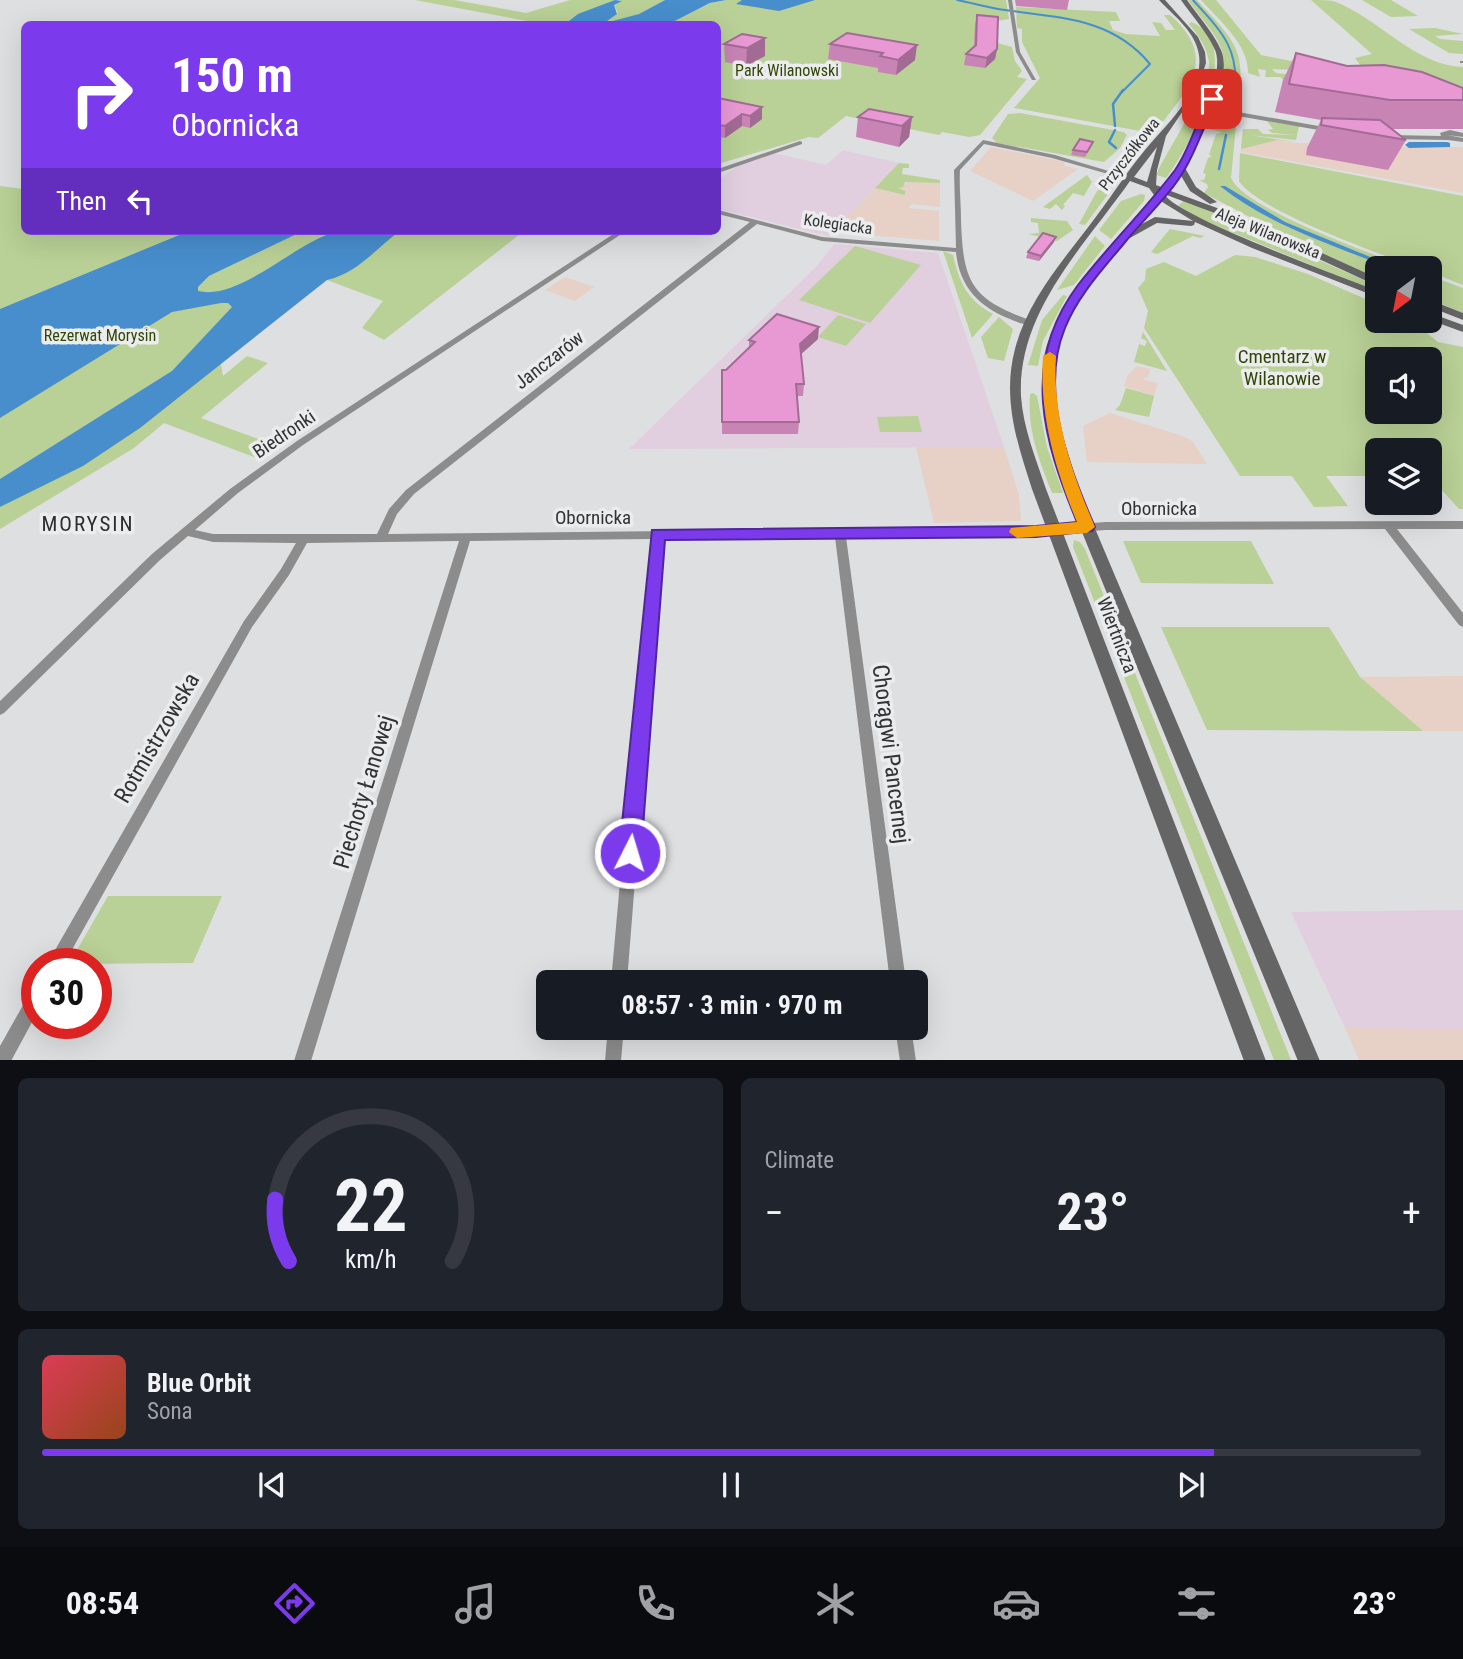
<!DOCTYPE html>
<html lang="en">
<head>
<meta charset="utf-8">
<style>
  :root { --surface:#171b24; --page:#20242c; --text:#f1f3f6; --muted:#9ea1a6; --line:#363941; --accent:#7c3aed }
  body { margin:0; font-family:"Roboto Condensed",sans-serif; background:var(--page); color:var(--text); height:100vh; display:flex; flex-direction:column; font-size:26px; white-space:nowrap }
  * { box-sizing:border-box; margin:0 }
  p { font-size:23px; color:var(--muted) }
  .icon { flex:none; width:38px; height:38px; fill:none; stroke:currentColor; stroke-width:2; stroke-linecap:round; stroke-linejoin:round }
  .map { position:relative; height:1060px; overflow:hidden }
  .details { display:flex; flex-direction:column; gap:18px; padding:18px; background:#0d0f14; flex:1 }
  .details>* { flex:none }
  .hud { position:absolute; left:21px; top:21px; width:700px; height:214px; border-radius:10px; box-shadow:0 7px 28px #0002; background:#7c3aed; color:#fff; overflow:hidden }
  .needle { width:46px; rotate:212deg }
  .fabs { position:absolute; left:1365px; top:256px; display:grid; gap:14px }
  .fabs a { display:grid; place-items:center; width:77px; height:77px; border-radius:10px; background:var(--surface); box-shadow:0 7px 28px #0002; font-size:35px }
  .speed { position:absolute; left:21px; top:948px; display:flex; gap:14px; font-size:35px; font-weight:700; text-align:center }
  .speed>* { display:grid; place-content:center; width:91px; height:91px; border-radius:50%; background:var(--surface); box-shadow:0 7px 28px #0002; line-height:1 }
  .speed .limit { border:10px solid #d22; background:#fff; color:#111 }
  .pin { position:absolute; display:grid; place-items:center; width:60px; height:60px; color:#fff; margin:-30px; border-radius:14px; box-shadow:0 4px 10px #0006 }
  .me { position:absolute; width:77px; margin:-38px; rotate:5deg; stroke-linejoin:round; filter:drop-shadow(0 0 5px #0008) }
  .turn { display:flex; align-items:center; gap:24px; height:147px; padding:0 35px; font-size:32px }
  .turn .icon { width:91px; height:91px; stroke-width:2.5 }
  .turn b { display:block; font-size:49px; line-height:60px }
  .then { display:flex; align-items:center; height:66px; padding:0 35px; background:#0003; gap:14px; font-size:26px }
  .big { font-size:52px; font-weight:700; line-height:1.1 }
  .details .widget { flex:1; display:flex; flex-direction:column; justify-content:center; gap:10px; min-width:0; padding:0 24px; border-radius:10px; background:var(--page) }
  .details .dial { align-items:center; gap:0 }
  .dial svg { height:182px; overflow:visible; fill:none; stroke:var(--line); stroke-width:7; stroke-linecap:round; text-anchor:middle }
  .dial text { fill:var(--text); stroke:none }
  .song { display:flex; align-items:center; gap:21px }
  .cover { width:84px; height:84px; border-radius:10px; background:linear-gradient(135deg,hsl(350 70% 55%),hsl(20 70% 35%)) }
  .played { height:7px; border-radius:4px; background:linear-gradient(90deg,var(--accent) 85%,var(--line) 85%) }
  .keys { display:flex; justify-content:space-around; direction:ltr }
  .heat { display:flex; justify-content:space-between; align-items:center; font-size:38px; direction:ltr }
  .details .tiles { flex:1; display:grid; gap:18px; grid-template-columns:1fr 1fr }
  .widget:last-child { grid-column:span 2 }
  .trip { position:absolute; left:536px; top:970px; width:392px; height:70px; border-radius:10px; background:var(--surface); box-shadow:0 7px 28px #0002; font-weight:700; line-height:70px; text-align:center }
  .tab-bar { display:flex; height:112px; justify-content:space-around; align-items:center; background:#090b0e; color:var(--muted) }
  .tab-bar .icon { width:49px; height:49px }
  .tab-bar .active { color:var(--accent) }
  .tab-bar b { font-size:32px; color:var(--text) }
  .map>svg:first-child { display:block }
  .commercial { fill:#e7d0c5 }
  .education { fill:#e1cfdf }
  .green { fill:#b9d096; fill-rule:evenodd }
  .water { fill:#488ecd }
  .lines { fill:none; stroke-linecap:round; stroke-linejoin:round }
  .stream-far1 { stroke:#488ecd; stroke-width:2 }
  .stream { stroke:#488ecd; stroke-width:2.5 }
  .canal { fill:#488ecd; fill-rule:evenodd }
  .minor { fill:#8d8c8c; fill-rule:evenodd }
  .secondary { fill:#666565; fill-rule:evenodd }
  .wall { fill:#c884b5 }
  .shaded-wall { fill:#a26b94 }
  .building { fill:#e899d3; stroke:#a26b94; stroke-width:2 }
  .route { fill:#7c3aed; stroke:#51269a; stroke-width:2 }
  .slow { fill:#f59e0b }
  .labels { text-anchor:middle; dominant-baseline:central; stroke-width:7; stroke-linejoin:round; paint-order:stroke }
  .far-park-label { font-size:16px; fill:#324604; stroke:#ebecee }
  .far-street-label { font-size:16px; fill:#333334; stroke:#ebecee }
  .park-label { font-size:19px; fill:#324604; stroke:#ebecee }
  .street-label { font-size:19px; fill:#333334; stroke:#ebecee }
  .neighbourhood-label { font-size:21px; letter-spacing:2px; fill:#2d2e2f; stroke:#ebecee }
  .near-street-label { font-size:23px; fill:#333334; stroke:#ebecee }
</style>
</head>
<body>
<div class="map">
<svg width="1463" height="1061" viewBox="0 0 1463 1061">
  <rect width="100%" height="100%" fill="#dedfe1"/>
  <path class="commercial" d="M1242,135L1294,143H1394L1401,147H1463V193L1241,152Z
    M991,147L1061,161L1065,163L1064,166L1078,169L1033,201L970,171Z
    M913,181L940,183V207L911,204L909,208L939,211V241L832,232L875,188L904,195L898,186Z
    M565,277L594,287L575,301L545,290Z
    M1136,366L1150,369L1148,377L1142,379L1158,383L1154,396L1124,386L1128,374H1130Z
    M1110,413L1185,437L1193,442L1207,464L1087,462L1083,426Z
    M916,447H1004L1019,495L1021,521L934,523Z
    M1463,676V731H1423L1360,677Z
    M1345,1028L1463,1029V1060H1359Z"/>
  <path class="education" d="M843,150L899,163L828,236L718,209V180L735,168L774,153L826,165Z
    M834,244L938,253L1004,447L629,449L817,266Z
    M1463,910V1029H1438L1345,1028L1291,912Z"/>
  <path class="green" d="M415,0H454L526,13L570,0H615L573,18L565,24H543Z
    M621,0H665L639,14L613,22L606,21L618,13L614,5Z
    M726,0H1006L1009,19L997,21V43L1012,47L1015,61L1022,71L1017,77L1027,79L980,135L969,137L942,132L939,135L846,116L818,138L809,137L718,164V24H669L711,3Z
    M1188,0H1197C1237,44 1246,48 1238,109L1219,102C1232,45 1220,44 1188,0Z
    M1201,0H1216L1261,55L1325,68L1361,66L1355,58L1372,54L1311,0C1318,0 1327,0 1333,1C1378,17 1415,66 1463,67V116L1293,70L1272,69L1276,73L1300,76L1294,81L1282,79L1281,77H1265L1266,70L1258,69L1260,77L1248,73C1249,45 1219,20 1201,0Z
    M1362,0H1391L1418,16L1391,17Z
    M1016,7L1116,12L1120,21H1109L1113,30L1126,34L1160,36L1152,22L1161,23L1166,30H1175L1164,15H1170C1221,60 1186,91 1155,132L1151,133L1014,108L1040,78L1022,42V29L1017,28Z
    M1191,22C1248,43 1188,149 1166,178L1157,175L1158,171C1169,148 1211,84 1209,62C1207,47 1198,35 1189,24Z
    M1435,28L1463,34L1435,36L1440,39L1463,41V54L1449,53L1409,29Z
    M1020,113L1124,132L1127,135L1120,148L1104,162L997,143L992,138L1008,114Z
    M1217,113L1237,115L1231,178C1244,209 1374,254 1409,268H1377V278L1301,244L1204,193L1208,187L1207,184L1199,180H1204L1206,174L1203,173L1208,158L1212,156L1209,155L1216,134L1222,132L1209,129L1212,116Z
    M1267,121L1299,126L1296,140L1249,135L1296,142L1277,140L1241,149L1243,129H1258L1263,134L1296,135L1272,133L1268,130L1273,129Z
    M1240,153L1463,196V285L1430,272V268H1418C1381,254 1258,211 1239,181Z
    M899,163L909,164V168H903L902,174L940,180V183L905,182L903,187L898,188L905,191V195L875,188Z
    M1087,175L1092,182L1084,196L1073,193L1063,205L1065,206L1062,210L1056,204L1050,209L1043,207Z
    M1115,178L1117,182L1085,225L1079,224L1097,191L1109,185Z
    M0,186L24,189V231H189L150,249L199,286L209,276L303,231H524L384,340L362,328L383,301L327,280L290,305L221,364L223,376L247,356L268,363L201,418L280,447L262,460L164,423L134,448L0,529Z
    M1141,194L1145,195L1144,201L1111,239L1099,230L1121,201Z
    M1184,200L1377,286V292L1202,220L1178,206Z
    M1031,218L1067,221L1073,230L1057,241L1028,234L1039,233L1038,223L1031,222Z
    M1170,229L1205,236L1200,238L1193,236L1157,254L1151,252Z
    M1095,236L1105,246L1104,247L1074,285L1057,290Z
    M855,246L921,265L870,323L799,300Z
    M943,251L953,255C959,282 967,300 993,314L972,338Z
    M1235,255L1255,257L1308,274L1377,304V320H1411L1438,342L1463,347V509H1459L1430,477V450H1377V476H1326L1348,506L1314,507L1292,476H1240L1144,328L1148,311L1138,288L1145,280L1146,269L1164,262L1196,276ZM1377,359H1430V411H1377Z
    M1430,276L1463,288V313L1430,299Z
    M1063,295L1067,296L1043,341L1038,366L1028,365L1042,320Z
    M838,315L866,324L846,346L818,337Z
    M999,317L1013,329L1004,361L988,358L981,337Z
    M1143,332L1167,371L1134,362L1139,344L1145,346L1147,341L1141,338Z
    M1126,388L1154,396L1149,417L1115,410L1120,405Z
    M1033,393L1037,396L1047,447L1063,493H1052C1039,460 1027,430 1030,394Z
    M918,416L922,432H880L877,417Z
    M1074,540L1080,542L1085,549L1291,1060H1274L1073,547Z
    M1123,541H1251L1274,584L1141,583Z
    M1161,627H1329L1360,677L1423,731L1207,730Z
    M108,896H222L193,963L69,964Z"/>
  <path class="water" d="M615,0L622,1L614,5L617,14L607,21L609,22L639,14L665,0H726L710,3L669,24H565L578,14Z
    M742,0H815L779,11L736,4Z
    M1220,186H1225L1285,222L1397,268H1390C1332,245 1269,225 1220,186Z
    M189,231H303L209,276L198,287V291C239,301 295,243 335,232C354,227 380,231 400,231C375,249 358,273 327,280L140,428L83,466L0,507V479L172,371L232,307L228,303H221L172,312L0,418V309Z"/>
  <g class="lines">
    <path class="stream-far1" d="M957,0C973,3 989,8 1005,10C1061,18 1112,18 1150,64L1122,92
      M1193,0C1221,31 1239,47 1235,92"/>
    <path class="stream" d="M1233,107L1235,90
      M1227,124L1229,115
      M1115,126L1113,104L1123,90
      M1115,130L1109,142L1116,148
      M1219,169L1226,135"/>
    <path class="canal" d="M1447,142L1450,143V147L1409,148L1405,145L1409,142Z"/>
    <path class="minor" d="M1008,0H1012L1020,52L1036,80H1032L1016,52Z
      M1460,61H1463V63H1460Z
      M1221,109L1330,128L1333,130L1330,132L1221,113L1214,114L1206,119L1201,118L1210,112Z
      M1450,130L1463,133V137L1447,135L1463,138V142L1448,140L1391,139L1388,137L1391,135L1441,136L1440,133Z
      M983,140L1055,155L1132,178L1129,180L1052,158L984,144L960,170C959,187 961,203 961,220C963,283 971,299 1032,321V325C1024,325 1017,322 1010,319C979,307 959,286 956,252L822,241L757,224L414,494L397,514L388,534L1036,527L1106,522L1463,521V529H1397L1463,613V627L1459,625L1385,529L1106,530L1036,535L846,537L906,982H890L835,537L662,539L627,982H611L651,539L470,541L311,1061H294L459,541L307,543L289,575L252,627L64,964H47L244,621L281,569L296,543L213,542L188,536L160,560L4,713L0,715V701L152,554L230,489L297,441L618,231H626L303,445L238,493L195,530L213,534H377L389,509L406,490L750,222L718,214V210L822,237L956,248L954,170Z
      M800,141L802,142V144L718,173V169Z
      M37,989V1013L11,1061H0V1046L31,991Z
      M608,1027H624L621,1061H605Z
      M895,1027H911L916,1061H900Z"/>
    <path class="secondary" d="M1159,0H1165L1198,37L1205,52L1206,63L1197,90L1166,136L1157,170L1156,185L1161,187C1167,180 1173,173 1178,166C1193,142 1226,76 1215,50C1207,32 1192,16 1181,0H1187C1198,16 1213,32 1221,50C1234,79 1199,141 1185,168L1196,187L1217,202L1210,204L1190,191L1180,174L1168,190L1247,219L1377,278V285L1373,284L1241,223L1164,194C1179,218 1341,276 1377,291V297L1252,248L1195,222L1194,225L1191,226L1157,223L1128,239L1086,289L1065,325L1056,354L1055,395L1062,434L1080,493L1320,1061H1298L1066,493C1057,461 1045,428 1043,394C1042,382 1042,364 1045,352C1060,293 1116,241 1154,195L1149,188L1130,181C1085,245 1017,312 1021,396C1023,428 1036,459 1046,489L1266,1061H1244L1032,489C1017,443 1002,398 1015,349C1028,298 1067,256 1098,214C1114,193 1128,170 1145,150C1166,124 1204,92 1199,55C1196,32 1174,16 1159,0ZM1157,147L1147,182L1134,177ZM1159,200L1193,221L1155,217L1138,226Z
      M1430,300L1463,313V320L1430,307Z
      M1430,313L1463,325V332L1430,320Z"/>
  </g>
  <path class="wall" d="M1015,0H1069L1067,10L1016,6Z
    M977,15L997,49L995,59L985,68L964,65L966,54L974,47L975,25Z
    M847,33L915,60L896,75L878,72V68L828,59L830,44Z
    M742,34L765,56L746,66L725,62L724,44Z
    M1296,53L1347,66L1463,88V129H1392L1406,140L1388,170L1306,155L1307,148L1321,120L1275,112L1283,80Z
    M718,98L762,107V119L750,128L742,126L725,138L718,137Z
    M858,117H912L909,137L899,147L856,137Z
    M1093,142L1091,147L1085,157L1071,155L1073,150Z
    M1054,242L1039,261L1026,258L1028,252Z
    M818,339L801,354L804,384L803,396H797L799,422L798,434H722V370H726L749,348V340Z"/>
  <path class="shaded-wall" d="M765,38V56L746,66L747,48Z
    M917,45L915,60L896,75L898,60Z
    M997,49L995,59L985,68L987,58Z
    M762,107V119L750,128V116Z
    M742,114V126L725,138V126Z
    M912,117L909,137L899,147L902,126Z
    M1056,237L1054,242L1039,261L1041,256Z
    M819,327L818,339L799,356L800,344Z"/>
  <path class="building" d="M977,15L998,17L997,49L987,58L966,54L976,45Z
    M847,33L917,45L898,60L880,56L883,53L830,44Z
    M742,34L765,38L747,48L724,44Z
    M1296,53L1347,66L1384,65L1422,72L1463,88V100H1390L1289,84Z
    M718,98L762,107L750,116L742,114L725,126L718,125Z
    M869,109L912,117L902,126L858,117Z
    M1322,118L1380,120L1406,140L1321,125Z
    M1080,139L1093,142L1087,152L1073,150Z
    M1043,233L1056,237L1041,256L1028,252Z
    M777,314L819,327L800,344L804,384H796L799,422H722V370H726L755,342L749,340Z"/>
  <path class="route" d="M1209,97L1216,99C1206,121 1198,146 1186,167C1173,192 1144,219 1126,241C1104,268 1078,295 1065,328C1039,391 1069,468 1095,527L1092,531L1036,537L665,540L641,853L638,861L630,864L622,861L619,853L652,530L1036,526L1077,522C1043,440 1020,362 1078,285C1109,245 1145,210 1175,170C1190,149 1197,120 1209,97Z"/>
  <path class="slow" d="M1050,352L1056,356C1052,416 1072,473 1095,527L1087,533L1017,538L1009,532L1011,528L1077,522C1055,469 1039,413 1043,356Z"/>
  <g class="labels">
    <g class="far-park-label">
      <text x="787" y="70">Park Wilanowski</text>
      <text x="100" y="335">Rezerwat Morysin</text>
    </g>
    <g class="far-street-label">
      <text transform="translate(1129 154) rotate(-52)">Przyczółkowa</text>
      <text transform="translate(838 224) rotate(8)">Kolegiacka</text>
      <text transform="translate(1268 233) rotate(22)">Aleja Wilanowska</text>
    </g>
    <g class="park-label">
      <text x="1282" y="356">Cmentarz w<tspan x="1282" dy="22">Wilanowie</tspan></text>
    </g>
    <g class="street-label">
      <text transform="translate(549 360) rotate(-38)">Janczarów</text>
      <text transform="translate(284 434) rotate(-34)">Biedronki</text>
      <text x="1159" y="508">Obornicka</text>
      <text x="593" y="517">Obornicka</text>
      <text transform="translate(1117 635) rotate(69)">Wiertnicza</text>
    </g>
    <g class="neighbourhood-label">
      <text x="88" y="524">MORYSIN</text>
    </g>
    <g class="near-street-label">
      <text transform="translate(157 738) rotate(-60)">Rotmistrzowska</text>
      <text transform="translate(891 754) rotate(83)">Chorągwi Pancernej</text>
      <text transform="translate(364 792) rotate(-73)">Piechoty Łanowej</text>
    </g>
  </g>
</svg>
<div class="fabs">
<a><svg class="needle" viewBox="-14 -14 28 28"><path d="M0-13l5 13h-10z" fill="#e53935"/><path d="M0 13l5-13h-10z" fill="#9ea1a6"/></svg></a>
<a><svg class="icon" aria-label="sound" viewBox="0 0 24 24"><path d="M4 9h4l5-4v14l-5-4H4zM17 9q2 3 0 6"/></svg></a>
<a><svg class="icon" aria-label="layers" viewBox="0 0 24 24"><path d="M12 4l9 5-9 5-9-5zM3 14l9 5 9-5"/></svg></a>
</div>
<div class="speed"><div class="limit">30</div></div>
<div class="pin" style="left:1212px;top:99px;background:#d93025"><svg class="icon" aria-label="arrive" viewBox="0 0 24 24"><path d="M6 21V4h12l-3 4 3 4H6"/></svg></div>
<svg class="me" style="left:630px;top:853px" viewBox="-20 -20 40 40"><circle r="17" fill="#7c3aed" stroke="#fff" stroke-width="3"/><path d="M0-11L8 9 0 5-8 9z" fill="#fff"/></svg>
<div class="trip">08:57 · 3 min · 970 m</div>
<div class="hud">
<div class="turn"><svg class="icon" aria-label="right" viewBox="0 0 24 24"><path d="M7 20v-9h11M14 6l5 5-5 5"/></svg><div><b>150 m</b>Obornicka</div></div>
<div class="then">Then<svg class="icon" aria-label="left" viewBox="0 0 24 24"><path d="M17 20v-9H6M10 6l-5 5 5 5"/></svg></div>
</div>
</div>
<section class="details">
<div class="tiles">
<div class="widget dial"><svg viewBox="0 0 100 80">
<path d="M14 69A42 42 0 1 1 86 69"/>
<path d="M14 69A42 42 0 0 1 8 42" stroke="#7c3aed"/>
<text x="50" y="56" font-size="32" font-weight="700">22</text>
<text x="50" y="72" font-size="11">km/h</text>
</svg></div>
<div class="widget"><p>Climate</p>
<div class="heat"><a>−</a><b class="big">23°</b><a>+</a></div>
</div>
<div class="widget">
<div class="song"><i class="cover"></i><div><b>Blue Orbit</b><p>Sona</p></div></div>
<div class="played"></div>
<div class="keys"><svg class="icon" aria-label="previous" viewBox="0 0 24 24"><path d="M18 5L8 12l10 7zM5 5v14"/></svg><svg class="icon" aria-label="pause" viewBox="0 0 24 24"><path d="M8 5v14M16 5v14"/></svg><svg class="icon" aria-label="next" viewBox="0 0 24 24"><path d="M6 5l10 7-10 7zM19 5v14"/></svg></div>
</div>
</div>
</section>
<nav class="tab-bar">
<b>08:54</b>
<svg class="icon active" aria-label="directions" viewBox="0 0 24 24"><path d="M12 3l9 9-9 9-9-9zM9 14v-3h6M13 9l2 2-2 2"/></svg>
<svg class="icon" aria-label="music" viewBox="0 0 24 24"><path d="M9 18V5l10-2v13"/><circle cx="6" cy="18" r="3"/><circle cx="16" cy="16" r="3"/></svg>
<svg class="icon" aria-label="phone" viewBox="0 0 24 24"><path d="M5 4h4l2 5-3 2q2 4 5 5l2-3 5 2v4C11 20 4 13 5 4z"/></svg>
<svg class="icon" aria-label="climate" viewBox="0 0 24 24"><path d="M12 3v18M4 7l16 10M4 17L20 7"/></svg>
<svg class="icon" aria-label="car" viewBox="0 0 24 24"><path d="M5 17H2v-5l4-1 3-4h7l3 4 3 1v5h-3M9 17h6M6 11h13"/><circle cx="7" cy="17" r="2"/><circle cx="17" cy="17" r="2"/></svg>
<svg class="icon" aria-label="filters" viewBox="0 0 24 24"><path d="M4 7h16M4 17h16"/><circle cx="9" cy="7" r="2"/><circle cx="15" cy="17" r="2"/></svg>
<b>23°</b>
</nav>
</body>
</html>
